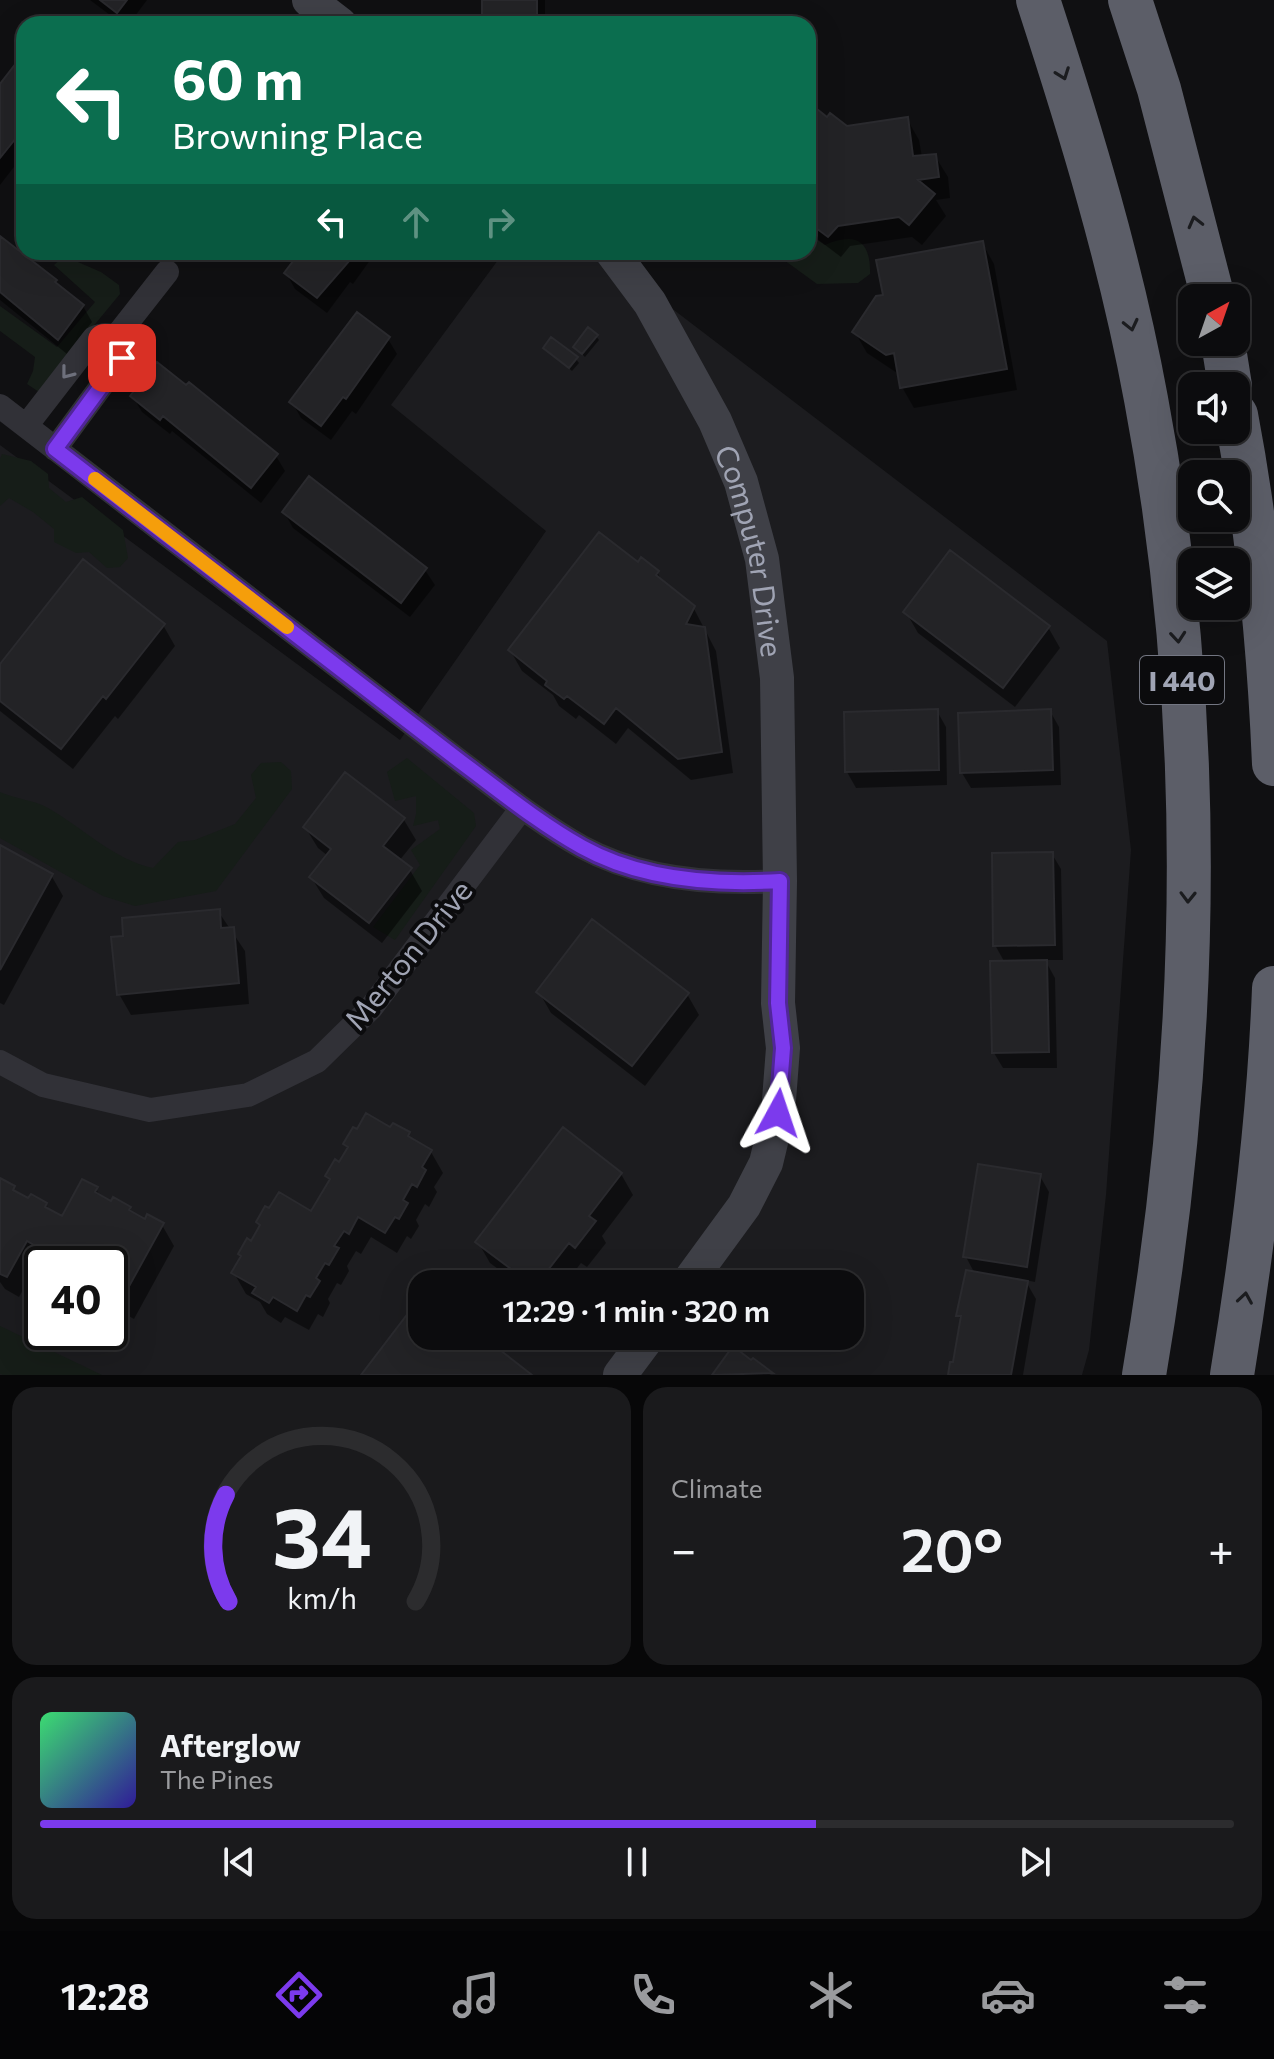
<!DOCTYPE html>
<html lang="en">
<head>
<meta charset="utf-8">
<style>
  :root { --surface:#0c0c0e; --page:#1a1a1c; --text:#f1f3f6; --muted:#9a9b9e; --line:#2c2c2e; --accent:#7c3aed }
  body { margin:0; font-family:Commissioner,sans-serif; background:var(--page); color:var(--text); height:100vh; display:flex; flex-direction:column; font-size:30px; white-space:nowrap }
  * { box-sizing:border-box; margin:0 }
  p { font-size:26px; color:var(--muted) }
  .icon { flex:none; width:44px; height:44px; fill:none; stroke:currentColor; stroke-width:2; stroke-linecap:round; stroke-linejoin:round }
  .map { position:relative; height:1375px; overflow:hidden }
  .side { display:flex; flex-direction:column; gap:12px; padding:12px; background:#070708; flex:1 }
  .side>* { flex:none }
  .hud { position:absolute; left:16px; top:16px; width:800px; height:244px; border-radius:24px; box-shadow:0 8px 32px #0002,0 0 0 2px var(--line); background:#0b6e4f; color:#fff; overflow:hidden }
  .needle { width:52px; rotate:40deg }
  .tools { position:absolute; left:1178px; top:284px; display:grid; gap:16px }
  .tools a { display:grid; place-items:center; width:72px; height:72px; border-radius:16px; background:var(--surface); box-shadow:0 8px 32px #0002,0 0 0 2px var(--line); font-size:40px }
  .speed { position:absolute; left:24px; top:1246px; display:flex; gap:16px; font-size:40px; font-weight:700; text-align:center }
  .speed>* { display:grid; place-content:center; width:104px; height:104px; border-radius:50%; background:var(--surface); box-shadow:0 8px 32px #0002,0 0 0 2px var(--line); line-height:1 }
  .speed .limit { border:4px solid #111; border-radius:12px; background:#fff; color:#111 }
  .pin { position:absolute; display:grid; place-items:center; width:68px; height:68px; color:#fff; margin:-34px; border-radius:16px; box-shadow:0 4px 12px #0006 }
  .me { position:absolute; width:88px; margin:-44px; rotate:5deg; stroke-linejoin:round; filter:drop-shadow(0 0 6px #0008) }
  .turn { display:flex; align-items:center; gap:28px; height:168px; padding:0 24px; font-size:36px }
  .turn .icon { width:104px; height:104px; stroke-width:2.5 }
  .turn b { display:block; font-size:56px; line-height:68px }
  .lanes { display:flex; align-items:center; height:76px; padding:0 24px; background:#0003; justify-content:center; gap:40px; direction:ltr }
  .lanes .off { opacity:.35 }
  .big { font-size:60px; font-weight:600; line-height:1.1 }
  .side .card { flex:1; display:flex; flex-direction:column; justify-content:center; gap:12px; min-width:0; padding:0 28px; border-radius:24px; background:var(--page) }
  .side .dial { align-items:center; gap:0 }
  .dial svg { height:208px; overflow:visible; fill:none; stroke:var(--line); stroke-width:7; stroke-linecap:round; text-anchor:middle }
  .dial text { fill:var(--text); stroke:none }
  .song { display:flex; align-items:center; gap:24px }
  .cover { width:96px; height:96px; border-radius:12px; background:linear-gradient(135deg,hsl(140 70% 55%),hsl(250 70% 35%)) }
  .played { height:8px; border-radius:4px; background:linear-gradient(90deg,var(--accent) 65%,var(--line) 65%) }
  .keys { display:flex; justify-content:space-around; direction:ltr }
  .heat { display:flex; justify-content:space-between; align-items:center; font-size:44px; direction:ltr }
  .side .tiles { flex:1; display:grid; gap:12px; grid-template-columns:1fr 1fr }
  .card:last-child { grid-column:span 2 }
  .trip { position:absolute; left:408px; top:1270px; width:456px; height:80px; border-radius:24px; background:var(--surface); box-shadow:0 8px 32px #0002,0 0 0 2px var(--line); font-weight:600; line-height:80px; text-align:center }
  .dock { display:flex; height:128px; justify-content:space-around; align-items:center; background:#050506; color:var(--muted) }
  .dock .icon { width:56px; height:56px }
  .dock .on { color:var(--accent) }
  .dock b { font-size:36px; color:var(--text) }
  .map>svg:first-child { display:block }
  .built { fill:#1c1c1f; fill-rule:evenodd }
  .green { fill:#161d18 }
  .shadow { fill:#0007 }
  .building { fill:#232326; stroke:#2a2a2e; stroke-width:2 }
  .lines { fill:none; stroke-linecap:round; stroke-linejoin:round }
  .street { stroke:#313137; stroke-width:24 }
  .secondary { stroke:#3f4047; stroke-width:34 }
  .highway { stroke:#5c5e68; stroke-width:44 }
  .oneway { stroke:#1b1c1f }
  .oneway2 { stroke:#6e707c }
  .route-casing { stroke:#51269a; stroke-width:20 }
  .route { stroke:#7c3aed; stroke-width:14 }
  .slow { stroke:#f59e0b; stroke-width:14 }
  .labels { text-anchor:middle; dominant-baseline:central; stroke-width:8; stroke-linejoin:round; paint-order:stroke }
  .shield { fill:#0b0b0d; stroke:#737682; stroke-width:2 }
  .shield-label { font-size:28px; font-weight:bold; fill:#a0a4b4 }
  .street-label { font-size:30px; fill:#a0a4b4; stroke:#0b0b0d }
</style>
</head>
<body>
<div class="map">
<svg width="1274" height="1375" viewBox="0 0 1274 1375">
  <rect width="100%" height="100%" fill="#101012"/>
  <path class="built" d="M504,252H598L1107,641L1131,850L1106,1195L1089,1350L1082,1375H0V445L400,740L546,531L391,405ZM42,1264H110V1332H42ZM422,1284H850V1336H422Z"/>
  <path class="green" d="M808,234L825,245C855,232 871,240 870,274L858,283L817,284L784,260L783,252H808Z
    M64,256L101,272L119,285L120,294L39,392L27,384L33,371L35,357L0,331V306L57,347L95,302L54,265Z
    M2,454L31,461L48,474L49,488L66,502L82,497L123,530L128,558L120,567L107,568L89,552L76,553L54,542V529L33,512L9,498L0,506V459Z
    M407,758L474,813L476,826L395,940L373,927L420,865L411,850L440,829L438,820L413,826L416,814V796L395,801L387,772Z
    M281,762L291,771L292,789L216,891L135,906L103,896L0,838V792C15,799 34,800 48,808C82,827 114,860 153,868L178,842L195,840L235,824L256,798L251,775L261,763Z
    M0,1326L102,1375H3L0,1374Z"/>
  <path class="shadow" d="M90,0H147L129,24H122Z
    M484,0H545V24H484Z
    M24,56V154L0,185V87Z
    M808,113L846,128L907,119L919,140L922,157L935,156L948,177L950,198L936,200L946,216L922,245L912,237L850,246L841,257L808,232Z
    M0,241L55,281L60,289L83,306L92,322L67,354L0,300Z
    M982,243L994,264L1017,390L914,408L902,387L900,375L867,353L855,332Z
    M302,252H376L353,284L350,282L327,313L295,289L286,273Z
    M596,336L599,340L585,357L575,347Z
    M388,339L397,354L356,414L352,411L331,440L301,418L292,402Z
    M545,348L576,359L579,363L572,371Z
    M133,397L276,456L285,471L261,503L172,431L170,434L142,412Z
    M284,512L425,570L435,585L410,617L293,528Z
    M638,565L657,572L664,584L693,607L716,651L733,773L691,780L628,728L616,744L579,715L576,719L559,706L553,695L522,671L510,650Z
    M906,612L1048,627L1060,648L1015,707L918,633Z
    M163,625L175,646L118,719L115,716L73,769L0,711V667Z
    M937,711L946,727L947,785L856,788L847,772Z
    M1050,711L1059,727L1061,785L971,788L962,773Z
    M404,820L416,840L399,861L410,870L422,891L382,943L324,898L311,877L328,856L318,848L305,827Z
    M0,847L51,875L63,896L4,1005L0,1003Z
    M1052,854L1061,869L1063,960H1045L1055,978L1057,1068H1003L994,1053L1005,963L995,945Z
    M218,911L245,951L249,1004L131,1015L119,994Z
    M539,992L687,994L699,1015L645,1086L551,1013Z
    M391,1130L408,1134L412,1141L431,1152L443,1173L434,1187L437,1192L429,1207L425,1204L416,1220L419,1226L411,1239L407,1236L397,1253L371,1237L361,1254L356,1251L347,1266L349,1271L341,1285L337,1283L328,1299L330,1303L323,1317L318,1314L309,1330L285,1317L281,1323L267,1314L260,1302L246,1294L234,1273L261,1227L258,1222L312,1213L331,1181L328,1176L340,1165L349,1150L345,1144Z
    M621,1174L633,1195L602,1236L606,1243L587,1267L581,1263L565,1284H518L490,1263L478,1242Z
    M1040,1176L1049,1192L1035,1282L1025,1280L1036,1299L1023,1375H950L955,1365L962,1322L958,1315L975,1274L966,1257Z
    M0,1180L13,1188L18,1195L46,1204L50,1212L63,1219L96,1189L101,1198L130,1208L133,1215L146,1221L162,1225L174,1246L134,1319L120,1311L116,1304L110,1301V1264H64L44,1253V1258L56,1264L39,1261L19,1297L5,1289L0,1282Z
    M734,1349L771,1375H714Z"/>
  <path class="building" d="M100,0H127L117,13Z
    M482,0H537V24H482Z
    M24,53V128L0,158V84Z
    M812,105L827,117L830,113L847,126L908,117L913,156L936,154L939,177L918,180L935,194L909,225L899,217L838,226L828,237L808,222V110Z
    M0,236L57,280L55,282L84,305L58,340L0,292Z
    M983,241L1007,369L900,388L894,353L886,355L852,332L876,296L883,295L876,260Z
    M300,252H357L317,298L284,273Z
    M357,312L390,337L346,399L343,397L321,426L289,402Z
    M588,327L598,335L582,354L573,347Z
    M551,337L578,357L569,368L543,348Z
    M157,362L186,385L189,382L278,454L251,488L163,416L160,420L130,396Z
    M309,476L427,568L401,603L282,512Z
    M599,532L638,562L641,557L659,571L656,575L695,606L686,624L705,627L722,752L678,759L616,708L604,724L567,696L564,699L545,685L547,681L508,650Z
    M950,550L1050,626L1003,688L903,612Z
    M83,559L165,624L106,699L103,696L61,749L0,701V664Z
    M938,709L939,770L845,772L844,712Z
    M1051,709L1053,770L960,773L958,713Z
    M345,772L405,818L383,846L412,868L369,923L309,877L331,849L303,827Z
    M0,845L53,874L0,970Z
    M1053,852L1055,945L993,946L992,853Z
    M220,909L221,928L234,927L239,983L117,995L111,937L123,936L122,918Z
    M592,919L689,993L632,1066L536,992Z
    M1047,960L1049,1052L992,1053L990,961Z
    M366,1113L390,1127L393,1123L410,1132L408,1136L432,1150L422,1167L426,1170L417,1187L412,1184L403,1200L408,1203L399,1219L395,1217L385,1233L358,1217L349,1234L344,1231L334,1246L339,1248L329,1265L325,1263L316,1278L320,1281L310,1297L306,1295L297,1311L273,1297L269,1303L252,1293L256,1287L231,1273L241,1256L238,1254L247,1238L251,1241L260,1225L256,1222L265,1206L269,1208L279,1192L311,1211L330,1179L325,1176L335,1159L339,1162L348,1147L343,1144L353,1127L357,1129Z
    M563,1127L622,1173L589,1216L596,1221L575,1248L569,1243L537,1284H531L475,1242Z
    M978,1164L1041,1174L1027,1267L963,1257Z
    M0,1178L15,1186L13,1190L28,1198L31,1194L47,1203L45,1207L62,1216L82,1179L98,1187L95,1192L111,1201L113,1197L131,1207L129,1210L145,1219L147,1214L164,1223L122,1299L110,1293V1264H68L60,1259L57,1263L40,1253L42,1250L27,1241L7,1277L0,1274Z
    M966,1270L1028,1281L1011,1375H948L950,1362H953L961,1316H956Z
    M422,1295V1336H482L532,1375H361Z
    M733,1346L751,1360L753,1358L773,1373L712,1375Z"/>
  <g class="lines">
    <path class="street" d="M116,337L167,272
      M0,406L461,762C500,791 539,823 582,847C641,879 714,885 780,881
      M26,426L94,338C111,331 124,339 122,358L55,449
      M0,1062L43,1085L150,1110L248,1095L317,1061L371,1008L522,808"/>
    <g class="secondary">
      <path d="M309,0L340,24"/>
      <path id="s1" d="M612,252L650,303L715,421L741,482L762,559L777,678L780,881L778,1003L783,1048L778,1113L766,1163L744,1206L687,1284"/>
      <path d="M620,1375L649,1336"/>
    </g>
    <path class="highway" d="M1038,0C1081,132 1121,263 1146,399C1207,721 1199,1053 1144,1375
      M1130,0L1159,89L1213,298
      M1223,342L1230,386
      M1236,415C1258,530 1269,647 1274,764
      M1232,1375C1253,1247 1269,1118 1274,988"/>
  </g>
  <defs><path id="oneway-chevron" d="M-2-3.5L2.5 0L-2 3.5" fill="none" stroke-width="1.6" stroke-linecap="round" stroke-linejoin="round" transform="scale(2)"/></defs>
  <g class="oneway">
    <use href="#oneway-chevron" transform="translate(1063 74) rotate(70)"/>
    <use href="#oneway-chevron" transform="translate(1195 222) rotate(-104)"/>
    <use href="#oneway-chevron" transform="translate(1131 325) rotate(77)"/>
    <use href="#oneway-chevron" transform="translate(1178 637) rotate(85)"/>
    <use href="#oneway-chevron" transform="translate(1188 897) rotate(91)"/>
    <use href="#oneway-chevron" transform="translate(1245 1298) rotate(-81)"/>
  </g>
  <use class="oneway2" href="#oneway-chevron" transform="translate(67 373) rotate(128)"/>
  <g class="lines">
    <defs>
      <path id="route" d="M122,358L55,449L461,762C500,791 539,823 582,847C641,880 714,885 780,881L778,1003L783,1048L778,1113"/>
    </defs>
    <use href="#route" class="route-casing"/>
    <use href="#route" class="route"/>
    <path class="slow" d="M95,479L287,627"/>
  </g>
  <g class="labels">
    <rect class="shield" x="1140" y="656" width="84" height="48" rx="6"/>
    <g class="shield-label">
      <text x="1182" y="680">I 440</text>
    </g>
    <g class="street-label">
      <text stroke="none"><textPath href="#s1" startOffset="334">Computer Drive</textPath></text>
      <text transform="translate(407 954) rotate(-51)">Merton Drive</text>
    </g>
  </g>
</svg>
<div class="tools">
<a><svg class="needle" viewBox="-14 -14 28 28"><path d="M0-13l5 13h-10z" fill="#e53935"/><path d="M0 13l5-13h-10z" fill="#9a9b9e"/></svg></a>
<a><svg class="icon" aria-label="sound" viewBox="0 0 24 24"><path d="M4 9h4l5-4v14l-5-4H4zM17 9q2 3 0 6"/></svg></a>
<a><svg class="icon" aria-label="search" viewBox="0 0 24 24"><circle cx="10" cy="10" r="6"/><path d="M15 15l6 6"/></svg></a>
<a><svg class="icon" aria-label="layers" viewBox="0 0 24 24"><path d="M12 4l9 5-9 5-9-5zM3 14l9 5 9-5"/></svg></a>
</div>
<div class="speed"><div class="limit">40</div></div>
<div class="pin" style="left:122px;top:358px;background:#d93025"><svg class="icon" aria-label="arrive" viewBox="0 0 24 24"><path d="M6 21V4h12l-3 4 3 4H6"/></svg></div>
<svg class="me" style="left:778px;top:1113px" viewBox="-20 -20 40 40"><path d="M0-17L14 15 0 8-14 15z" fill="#7c3aed" stroke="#fff" stroke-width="4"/></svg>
<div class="trip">12:29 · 1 min · 320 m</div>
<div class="hud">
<div class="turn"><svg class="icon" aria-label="left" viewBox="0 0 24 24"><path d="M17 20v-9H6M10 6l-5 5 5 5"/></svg><div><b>60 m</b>Browning Place</div></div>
<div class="lanes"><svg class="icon" aria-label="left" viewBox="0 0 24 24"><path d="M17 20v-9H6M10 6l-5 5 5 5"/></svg><svg class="icon off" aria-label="ahead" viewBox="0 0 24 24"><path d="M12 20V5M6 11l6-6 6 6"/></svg><svg class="icon off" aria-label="right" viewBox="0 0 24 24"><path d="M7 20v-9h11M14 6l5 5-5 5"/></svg></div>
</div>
</div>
<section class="side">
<div class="tiles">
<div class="card dial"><svg viewBox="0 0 100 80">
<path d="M14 69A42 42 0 1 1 86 69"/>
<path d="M14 69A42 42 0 0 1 13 28" stroke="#7c3aed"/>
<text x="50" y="56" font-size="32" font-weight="700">34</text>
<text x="50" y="72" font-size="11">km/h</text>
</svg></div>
<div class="card"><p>Climate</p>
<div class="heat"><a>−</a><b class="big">20°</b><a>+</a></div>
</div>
<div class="card">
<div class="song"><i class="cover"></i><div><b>Afterglow</b><p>The Pines</p></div></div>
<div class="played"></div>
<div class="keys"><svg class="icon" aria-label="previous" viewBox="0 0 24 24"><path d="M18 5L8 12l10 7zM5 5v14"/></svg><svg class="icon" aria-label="pause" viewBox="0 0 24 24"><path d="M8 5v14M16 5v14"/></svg><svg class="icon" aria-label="next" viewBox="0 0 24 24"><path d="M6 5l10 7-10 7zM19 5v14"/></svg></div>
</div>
</div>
</section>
<nav class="dock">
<b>12:28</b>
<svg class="icon on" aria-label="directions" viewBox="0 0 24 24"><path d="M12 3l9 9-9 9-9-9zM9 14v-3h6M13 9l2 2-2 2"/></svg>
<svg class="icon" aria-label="music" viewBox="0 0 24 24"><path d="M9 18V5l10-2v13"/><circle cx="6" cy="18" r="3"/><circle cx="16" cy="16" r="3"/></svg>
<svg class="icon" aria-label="phone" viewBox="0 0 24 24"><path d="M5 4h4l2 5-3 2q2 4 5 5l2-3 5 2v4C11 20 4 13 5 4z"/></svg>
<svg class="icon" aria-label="climate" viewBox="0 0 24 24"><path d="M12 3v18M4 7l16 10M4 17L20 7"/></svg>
<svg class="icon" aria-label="car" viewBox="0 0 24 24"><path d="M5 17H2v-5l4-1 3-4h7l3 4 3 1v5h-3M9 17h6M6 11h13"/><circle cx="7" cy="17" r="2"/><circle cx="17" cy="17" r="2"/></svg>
<svg class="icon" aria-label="filters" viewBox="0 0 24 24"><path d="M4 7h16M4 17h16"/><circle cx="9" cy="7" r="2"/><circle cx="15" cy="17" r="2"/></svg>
</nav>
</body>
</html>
